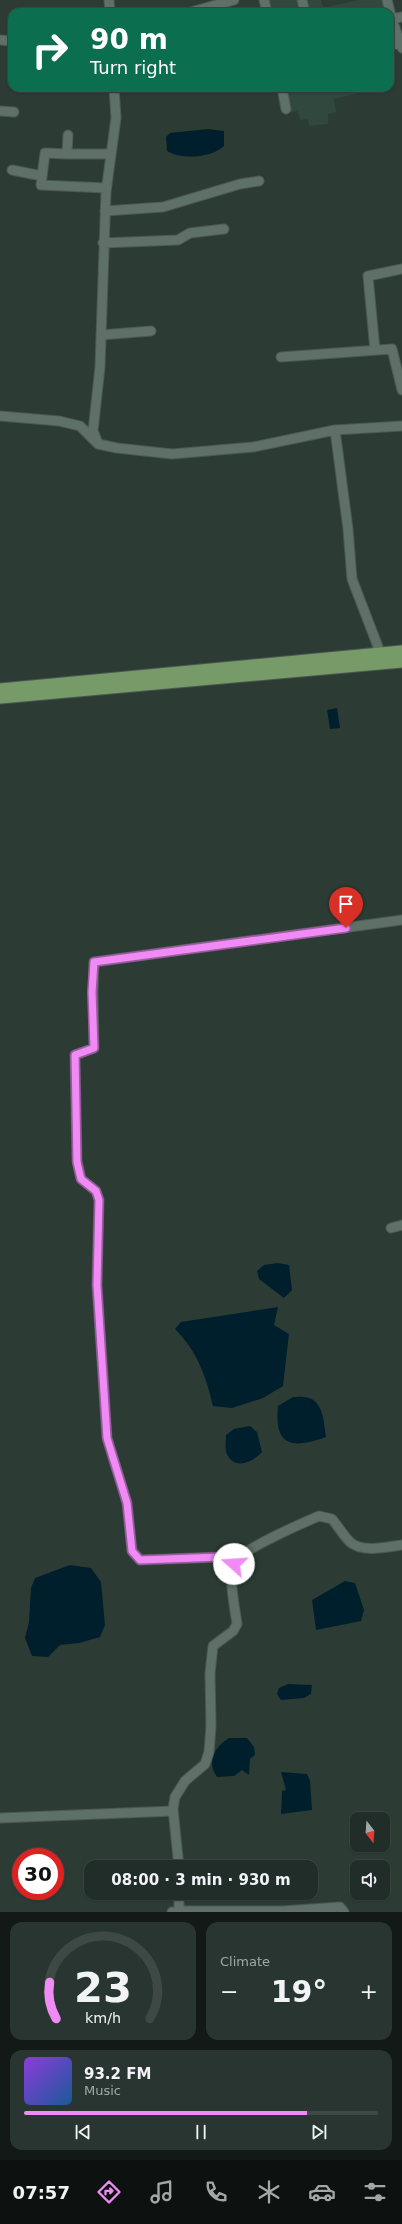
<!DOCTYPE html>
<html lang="en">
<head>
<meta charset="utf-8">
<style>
  :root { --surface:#212d28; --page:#293530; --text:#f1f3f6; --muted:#a2a8a8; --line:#3e4945; --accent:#f08bf6 }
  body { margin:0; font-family:"DejaVu Sans",sans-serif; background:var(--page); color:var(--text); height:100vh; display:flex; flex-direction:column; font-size:15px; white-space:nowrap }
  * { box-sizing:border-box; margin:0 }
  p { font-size:13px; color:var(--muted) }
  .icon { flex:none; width:22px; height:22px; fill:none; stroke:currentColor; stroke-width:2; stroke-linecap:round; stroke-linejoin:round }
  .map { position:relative; height:1912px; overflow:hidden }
  .details { display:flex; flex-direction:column; gap:10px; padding:10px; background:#121916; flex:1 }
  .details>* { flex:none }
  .top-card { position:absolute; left:8px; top:8px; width:386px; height:84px; border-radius:12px; box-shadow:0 1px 3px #0004,0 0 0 1px var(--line); background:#0b6e4f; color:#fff; overflow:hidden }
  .needle { width:26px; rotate:163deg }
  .fabs { position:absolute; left:350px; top:1812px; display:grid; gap:8px }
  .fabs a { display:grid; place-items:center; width:40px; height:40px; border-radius:8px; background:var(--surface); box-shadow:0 1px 3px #0004,0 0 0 1px var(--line); font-size:20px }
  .speed { position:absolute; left:12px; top:1848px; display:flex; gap:8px; font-size:20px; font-weight:700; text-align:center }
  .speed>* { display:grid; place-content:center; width:52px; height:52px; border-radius:50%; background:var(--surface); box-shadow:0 1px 3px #0004,0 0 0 1px var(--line); line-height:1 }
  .speed .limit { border:6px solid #d22; background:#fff; color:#111 }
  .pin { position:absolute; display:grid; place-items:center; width:34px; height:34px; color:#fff; margin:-41px -17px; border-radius:50% 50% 50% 0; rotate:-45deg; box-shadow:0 0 4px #0007 }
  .pin .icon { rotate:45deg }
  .me { position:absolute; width:44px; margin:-22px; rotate:289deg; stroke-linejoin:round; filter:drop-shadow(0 0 3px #0008) }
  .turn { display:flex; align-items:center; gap:14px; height:84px; padding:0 16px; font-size:18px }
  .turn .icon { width:52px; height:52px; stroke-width:2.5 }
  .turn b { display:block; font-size:28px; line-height:34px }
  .big { font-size:30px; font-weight:800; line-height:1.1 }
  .details .card { flex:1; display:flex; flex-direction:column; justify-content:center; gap:6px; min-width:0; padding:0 14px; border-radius:12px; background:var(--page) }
  .details .dial { align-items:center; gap:0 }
  .dial svg { height:104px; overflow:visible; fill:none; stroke:var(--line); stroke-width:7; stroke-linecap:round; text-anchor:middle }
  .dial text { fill:var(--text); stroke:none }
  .song { display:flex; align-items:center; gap:12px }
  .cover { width:48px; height:48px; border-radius:6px; background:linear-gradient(135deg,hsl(270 70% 55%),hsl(210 70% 35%)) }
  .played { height:4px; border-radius:2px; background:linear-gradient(90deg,var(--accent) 80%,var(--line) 80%) }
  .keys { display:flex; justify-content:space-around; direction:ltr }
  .heat { display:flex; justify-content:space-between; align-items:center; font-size:22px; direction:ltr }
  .details .tiles { flex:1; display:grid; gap:10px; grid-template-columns:1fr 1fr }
  .card:last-child { grid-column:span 2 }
  .trip { position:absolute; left:84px; top:1860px; width:234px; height:40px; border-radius:12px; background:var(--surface); box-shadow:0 1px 3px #0004,0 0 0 1px var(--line); font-weight:800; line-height:40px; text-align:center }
  .dock { display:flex; height:64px; justify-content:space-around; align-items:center; background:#0d1210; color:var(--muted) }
  .dock .icon { width:28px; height:28px }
  .dock .selected { color:var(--accent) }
  .dock b { font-size:18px; color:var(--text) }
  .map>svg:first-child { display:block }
  .built { fill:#30483e }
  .water { fill:#001f2d }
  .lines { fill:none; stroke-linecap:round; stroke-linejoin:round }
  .minor-casing { stroke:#4c5953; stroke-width:11 }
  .major-casing { stroke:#4c5953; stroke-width:13 }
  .minor { stroke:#5e7068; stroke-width:9 }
  .major { stroke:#769b69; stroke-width:11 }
  .route-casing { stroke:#9c5aa0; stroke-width:10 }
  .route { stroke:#f08bf6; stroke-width:7 }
</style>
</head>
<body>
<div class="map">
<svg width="402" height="1912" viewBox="0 0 402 1912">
  <rect width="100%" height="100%" fill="#2c3c35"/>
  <path class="built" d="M264,0H321L323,8L359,0H382L387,12H266Z
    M280,88H365L366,91L334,99L336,112L328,114V124L309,126L308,119L301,120L297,111L285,113Z"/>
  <path class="water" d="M208,129L224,131V146C211,158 182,160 167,151L166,137L170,133Z
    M337,708L340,728L330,729L327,710Z
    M278,1263L289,1265L292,1290L284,1298L259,1279L257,1271L264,1265Z
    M278,1307L274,1325L289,1334L283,1386L263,1398L232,1408L213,1406C206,1376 197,1351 175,1329L181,1322Z
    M293,1397C297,1397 304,1396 309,1398C324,1403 324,1424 326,1437C292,1449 274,1447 278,1406Z
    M250,1426L257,1432L262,1452C252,1463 233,1471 226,1452C225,1447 226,1440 226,1435L234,1429Z
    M70,1565L91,1568L101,1582L105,1625L100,1637L79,1643L60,1645L48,1657L32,1656L25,1638L29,1622L31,1588L35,1578Z
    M345,1581L355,1583L364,1610L361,1621L316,1630L312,1600Z
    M288,1684L312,1685L311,1694L304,1698L281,1700L277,1694L279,1688Z
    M229,1738H247L254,1747L255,1755L250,1759L249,1775L242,1770L234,1776L217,1777C206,1762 215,1746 229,1738Z
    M281,1772L307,1774L310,1781L312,1810L281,1814L282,1791L286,1790Z"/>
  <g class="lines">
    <defs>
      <path id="minor" d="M109,0L110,12
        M264,0L267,12
        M302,0L305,12
        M387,0L390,12
        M191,12L234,0
        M390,14L402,48
        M391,19L402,17
        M0,40L12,41
        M390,46L400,42
        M282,88L286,109
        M0,111L14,112
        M68,135L67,154H111
        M67,154L45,153L41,185L106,188
        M12,170L42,176
        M105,211L163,207L240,184L259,181
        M103,243L178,240L190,233L224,229
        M101,335L151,331
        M375,350L368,276L402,269
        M281,357L392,349L402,390
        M0,416L59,421L80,426L98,444L117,448L172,454L253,447L335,430L402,426
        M335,430L348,529L352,579L380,652V659
        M97,441L93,431L100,367L106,192L116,118L114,88
        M391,1228L402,1225
        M234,1564L221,1557L140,1560L132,1551L127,1503L107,1438L97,1285L99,1200L96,1191L81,1179L77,1161L75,1055L94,1048L93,992L94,962L402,920
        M0,1818L173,1811
        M179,1867L173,1809L175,1797L185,1781L205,1764L209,1752L211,1726L210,1673L213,1646L233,1631L237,1624C235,1608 228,1578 234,1563C238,1551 305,1522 319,1516L332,1519C338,1526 343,1535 350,1542C362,1553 387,1547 402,1545
        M179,1911H283L340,1907L344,1912
        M172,1912L179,1911V1893"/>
      <path id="major" d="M0,689L402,651
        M0,698L402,662"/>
    </defs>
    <use href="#minor" class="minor-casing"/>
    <use href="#major" class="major-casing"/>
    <use href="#minor" class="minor"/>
    <use href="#major" class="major"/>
  </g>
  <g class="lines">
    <defs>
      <path id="route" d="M234,1564L221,1557L140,1560L132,1551L127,1503L107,1438L97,1285L99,1200L96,1191L81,1179L77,1162L75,1055L94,1048L92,992L94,962L346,928"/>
    </defs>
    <use href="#route" class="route-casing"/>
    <use href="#route" class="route"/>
  </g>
</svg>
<div class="fabs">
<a><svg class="needle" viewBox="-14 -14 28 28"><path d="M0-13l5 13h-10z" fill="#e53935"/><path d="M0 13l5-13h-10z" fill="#a2a8a8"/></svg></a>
<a><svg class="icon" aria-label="sound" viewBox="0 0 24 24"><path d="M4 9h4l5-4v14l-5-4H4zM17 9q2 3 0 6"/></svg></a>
</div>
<div class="speed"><div class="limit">30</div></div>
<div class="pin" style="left:346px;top:928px;background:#d93025"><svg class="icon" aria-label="arrive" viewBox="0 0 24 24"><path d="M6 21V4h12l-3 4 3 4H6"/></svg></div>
<svg class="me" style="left:234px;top:1564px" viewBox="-20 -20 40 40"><circle r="19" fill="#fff"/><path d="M0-13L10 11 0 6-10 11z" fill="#f08bf6"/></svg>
<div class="trip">08:00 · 3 min · 930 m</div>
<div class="top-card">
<div class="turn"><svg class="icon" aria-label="right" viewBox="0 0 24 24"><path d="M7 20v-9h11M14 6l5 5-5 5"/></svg><div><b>90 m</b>Turn right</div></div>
</div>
</div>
<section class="details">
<div class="tiles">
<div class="card dial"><svg viewBox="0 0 100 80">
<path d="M14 69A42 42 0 1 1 86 69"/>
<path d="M14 69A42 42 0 0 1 9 41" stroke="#f08bf6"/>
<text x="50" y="56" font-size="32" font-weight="700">23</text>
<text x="50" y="72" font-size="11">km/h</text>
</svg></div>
<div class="card"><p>Climate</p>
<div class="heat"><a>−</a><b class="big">19°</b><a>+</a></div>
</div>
<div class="card">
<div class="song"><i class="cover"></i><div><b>93.2 FM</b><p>Music</p></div></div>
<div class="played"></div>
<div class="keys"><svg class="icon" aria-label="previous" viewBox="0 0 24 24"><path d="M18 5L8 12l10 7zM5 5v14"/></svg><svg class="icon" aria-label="pause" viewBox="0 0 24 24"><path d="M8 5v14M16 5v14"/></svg><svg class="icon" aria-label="next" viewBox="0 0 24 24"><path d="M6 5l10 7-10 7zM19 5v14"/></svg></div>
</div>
</div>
</section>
<nav class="dock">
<b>07:57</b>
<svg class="icon selected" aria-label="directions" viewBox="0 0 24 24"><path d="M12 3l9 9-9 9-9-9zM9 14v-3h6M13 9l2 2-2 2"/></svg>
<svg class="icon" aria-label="music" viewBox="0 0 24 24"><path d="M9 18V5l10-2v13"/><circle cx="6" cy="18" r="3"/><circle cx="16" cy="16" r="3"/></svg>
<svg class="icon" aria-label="phone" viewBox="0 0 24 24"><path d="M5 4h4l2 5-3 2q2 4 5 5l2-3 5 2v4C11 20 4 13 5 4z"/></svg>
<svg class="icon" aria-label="climate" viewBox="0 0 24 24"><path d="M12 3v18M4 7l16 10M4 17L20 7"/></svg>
<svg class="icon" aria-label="car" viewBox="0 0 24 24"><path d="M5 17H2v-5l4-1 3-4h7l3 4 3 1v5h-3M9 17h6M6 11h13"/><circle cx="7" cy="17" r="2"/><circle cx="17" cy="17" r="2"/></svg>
<svg class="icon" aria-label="filters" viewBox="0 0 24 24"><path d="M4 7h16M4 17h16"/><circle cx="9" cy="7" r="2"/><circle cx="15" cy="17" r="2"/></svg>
</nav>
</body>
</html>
